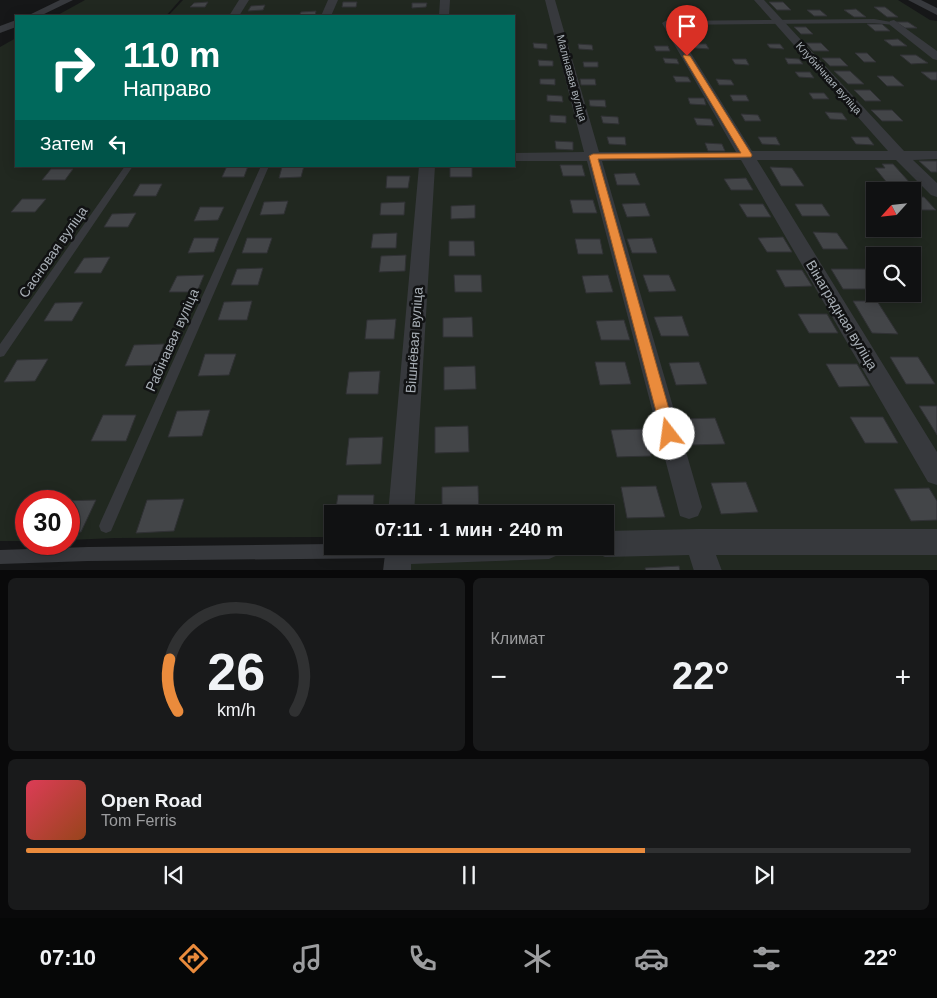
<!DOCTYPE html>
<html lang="ru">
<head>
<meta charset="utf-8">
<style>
  :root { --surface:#101112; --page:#191a1b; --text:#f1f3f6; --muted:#9c9d9f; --line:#303132; --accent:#ea8b3c }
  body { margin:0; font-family:Arial,sans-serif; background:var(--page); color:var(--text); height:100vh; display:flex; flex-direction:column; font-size:19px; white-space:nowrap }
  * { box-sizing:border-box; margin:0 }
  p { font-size:16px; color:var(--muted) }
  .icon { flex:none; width:28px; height:28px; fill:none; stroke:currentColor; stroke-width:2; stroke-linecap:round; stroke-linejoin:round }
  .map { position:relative; height:570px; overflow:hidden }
  .sheet { display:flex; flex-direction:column; gap:8px; padding:8px; background:#09090a; flex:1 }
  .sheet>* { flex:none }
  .hud { position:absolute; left:15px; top:15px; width:500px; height:152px; border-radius:0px; box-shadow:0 2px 12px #0003,0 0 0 1px var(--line); background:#00695c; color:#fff; overflow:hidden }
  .needle { width:32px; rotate:243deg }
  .tools { position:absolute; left:866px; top:182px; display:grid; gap:10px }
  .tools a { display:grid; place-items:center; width:55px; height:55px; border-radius:0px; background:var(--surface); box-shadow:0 2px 12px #0003,0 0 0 1px var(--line); font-size:25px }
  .speed { position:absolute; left:15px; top:490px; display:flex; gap:10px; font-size:25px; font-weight:700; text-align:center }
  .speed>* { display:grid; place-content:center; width:65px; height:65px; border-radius:50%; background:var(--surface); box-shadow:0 2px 12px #0003,0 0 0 1px var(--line); line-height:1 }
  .speed .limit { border:8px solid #d22; background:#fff; color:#111 }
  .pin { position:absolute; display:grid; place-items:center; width:42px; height:42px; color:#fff; margin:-51px -21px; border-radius:50% 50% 50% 0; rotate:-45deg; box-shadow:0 0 5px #0007 }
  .pin .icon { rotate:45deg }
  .me { position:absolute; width:55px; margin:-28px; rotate:345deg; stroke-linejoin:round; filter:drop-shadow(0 0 4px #0008) }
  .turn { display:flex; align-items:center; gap:18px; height:105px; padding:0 25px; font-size:22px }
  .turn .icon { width:65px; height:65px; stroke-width:2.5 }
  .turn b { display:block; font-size:35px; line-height:42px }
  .then { display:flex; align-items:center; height:48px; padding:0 25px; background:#0003; gap:10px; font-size:19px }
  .big { font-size:38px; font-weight:700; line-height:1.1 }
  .sheet .card { flex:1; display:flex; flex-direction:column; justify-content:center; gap:8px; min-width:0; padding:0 18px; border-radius:8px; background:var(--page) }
  .sheet .dial { align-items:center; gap:0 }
  .dial svg { height:130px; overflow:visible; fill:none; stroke:var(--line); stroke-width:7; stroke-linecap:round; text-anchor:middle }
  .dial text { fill:var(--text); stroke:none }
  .song { display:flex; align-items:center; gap:15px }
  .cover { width:60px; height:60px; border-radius:8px; background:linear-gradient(135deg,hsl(350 70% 55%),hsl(20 70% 35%)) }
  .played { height:5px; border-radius:2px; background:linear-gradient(90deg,var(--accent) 70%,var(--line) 70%) }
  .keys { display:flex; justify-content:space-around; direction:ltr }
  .heat { display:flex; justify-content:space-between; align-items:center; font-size:28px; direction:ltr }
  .sheet .tiles { flex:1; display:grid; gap:8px; grid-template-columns:1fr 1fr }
  .card:last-child { grid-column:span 2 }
  .trip { position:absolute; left:324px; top:505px; width:290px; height:50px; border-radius:0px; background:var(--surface); box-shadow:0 2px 12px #0003,0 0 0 1px var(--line); font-weight:700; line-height:50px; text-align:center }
  .tab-bar { display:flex; height:80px; justify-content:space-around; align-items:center; background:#060707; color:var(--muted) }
  .tab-bar .icon { width:35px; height:35px }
  .tab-bar .selected { color:var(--accent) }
  .tab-bar b { font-size:22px; color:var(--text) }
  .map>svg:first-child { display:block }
  .green { fill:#212820; fill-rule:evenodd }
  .building { fill:#434548; stroke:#303134 }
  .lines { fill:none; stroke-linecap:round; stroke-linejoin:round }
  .lane { fill:#37393d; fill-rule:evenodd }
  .street { fill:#37393d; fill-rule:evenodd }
  .route { fill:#ea8b3c; stroke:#985a27 }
  .labels { text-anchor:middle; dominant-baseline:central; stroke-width:5; stroke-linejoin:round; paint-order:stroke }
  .far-street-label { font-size:11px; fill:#a9b0b7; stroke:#111213 }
  .street-label { font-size:14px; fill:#a9b0b7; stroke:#111213 }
</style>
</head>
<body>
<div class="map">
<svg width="937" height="571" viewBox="0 0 937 571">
  <rect width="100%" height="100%" fill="#161718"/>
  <path class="green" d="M85,0H180L166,16H56Z
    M183,0H898L930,20L937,21V570H410L411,546H605V514H332V537L115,538L69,540V501H26V541H0V47L16,38V166H514V16H168ZM875,191H912V229H875ZM875,256H912V294H875Z"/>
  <path class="building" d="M208,2L205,7H190L194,3Z
    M343,2H357L356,7H342Z
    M769,2H783L791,10H777Z
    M412,3H427L426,7L412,8Z
    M265,5L263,10L248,11L251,6Z
    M874,7H885L898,17H887Z
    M856,9L866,17H854L844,10Z
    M807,10H820L827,16H814Z
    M316,11L315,16H299L301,12Z
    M896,22H908L917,28H905Z
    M867,24H882L890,31H875Z
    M794,27H806L813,34H801Z
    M898,39L907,46H892L884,40Z
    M533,43L547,44V49L534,48Z
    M806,43H821L829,51H813Z
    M578,44L592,45L593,50L579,49Z
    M692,44H706L709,49L695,48Z
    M767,44H780L784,49L770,48Z
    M654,46H668L670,51H656Z
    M855,53H867L876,62H864Z
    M900,55H916L928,63L911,64Z
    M663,58L677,59L679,64L665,63Z
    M785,58L799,59L803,64H788Z
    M822,58H840L848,66H830Z
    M732,59H746L749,65L735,64Z
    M538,60L553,61V66H539Z
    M583,62H598V67H584Z
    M834,71H850L864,84H848Z
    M795,72H810L814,78L799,77Z
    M921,72H937V80H931Z
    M673,76L688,77L691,82H676Z
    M877,76H893L904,86H887Z
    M540,79H555V85L540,84Z
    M580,79H595L596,85H581Z
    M716,79L731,80L734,85H719Z
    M854,90H870L881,101H865Z
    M809,93H824L829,99H813Z
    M547,95L562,96L563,102L547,101Z
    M730,95H746L749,101H733Z
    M688,98H704L706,105L690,104Z
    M589,100H605L606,107L590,106Z
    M871,110H892L903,121H882Z
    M825,112L842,113L847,120L830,119Z
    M741,114L758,115L761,121H745Z
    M550,115L566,116V123L550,122Z
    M601,116L618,117L619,124L603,123Z
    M694,118L711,119L714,126L697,125Z
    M607,137H625L626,145L609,144Z
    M758,137H776L780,145L762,144Z
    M851,137H868L874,145L856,144Z
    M555,141L573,142V150L556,149Z
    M705,143L722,144L725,151H708Z
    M919,161H937V172H931Z
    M882,164H893L911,184H888L875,168H885Z
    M560,165H582L585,176H563Z
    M227,166H248L244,177H222Z
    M304,166L301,177L279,178L282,167Z
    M450,166H472V177H450Z
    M770,167L792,168L804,186H781Z
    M51,169H73L65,180H42Z
    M635,173L640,185H617L614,174Z
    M387,176H410L408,188H386Z
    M746,178L753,190H731L724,179Z
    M140,184H162L156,196H133Z
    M912,197H924L936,210H913Z
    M22,199H46L35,212H11Z
    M570,200H593L597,213H573Z
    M288,201L284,214L260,215L264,202Z
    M405,202L404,215H380L381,203Z
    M645,203L650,216L627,217L622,204Z
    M739,204H763L771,217H747Z
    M795,204H822L830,216H802Z
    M475,205V218L451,219V206Z
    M200,207H224L218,220L194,221Z
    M136,213L128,227H104L112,214Z
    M813,232L837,233L848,249H823Z
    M397,233L396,248H371L373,234Z
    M783,237L792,252H767L758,238Z
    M194,238H219L214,252L188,253Z
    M247,238H272L267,253H242Z
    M652,238L657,253H632L627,239Z
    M575,239H600L603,254H578Z
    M449,241H474L475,256H449Z
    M878,252H902L905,256H880Z
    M406,255L405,271L379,272L381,256Z
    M110,257L101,273H74L84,258Z
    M263,268L258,285H231L237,269Z
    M831,269H867L875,280V289H843Z
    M776,270H802L812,286L785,287Z
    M204,275L197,292H169L177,276Z
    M454,275H481L482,292H455Z
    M608,275L613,292L586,293L582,276Z
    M643,275H669L676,291L649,292Z
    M252,301L247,320H218L224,302Z
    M853,301H877L898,334L872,333Z
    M83,302L72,321H44L55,303Z
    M798,314H827L838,333H809Z
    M682,316L689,336H661L654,317Z
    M472,317L473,337H443V318Z
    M396,319L394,339H365L367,320Z
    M624,320L630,340H601L596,321Z
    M164,344L156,365L125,366L134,345Z
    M205,354H236L229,375L198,376Z
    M890,357H918L935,384H906Z
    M48,359L35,381L4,382L17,360Z
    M595,362H625L631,384L600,385Z
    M699,362L707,384L676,385L669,363Z
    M826,364H857L870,386L839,387Z
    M475,366L476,389L444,390V367Z
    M380,371L378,394H346L349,372Z
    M919,406H937V435Z
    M210,410L202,436L168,437L177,411Z
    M103,415H136L126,441H91Z
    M850,417H883L898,443H865Z
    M715,418L725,444L691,445L683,419Z
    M468,426L469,452L435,453V427Z
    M644,429L651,456L617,457L611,430Z
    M383,437L381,464L346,465L349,438Z
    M746,482L758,512L721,514L711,483Z
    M478,486L479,514H442V487Z
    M656,486L665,517L627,518L621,487Z
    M929,488L937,501V520L911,521L894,489Z
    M338,495H374L373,514H335Z
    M184,499L174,531L136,533L147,500Z
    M96,500L81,532H69V501H59Z
    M679,566L680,571H646L645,568Z"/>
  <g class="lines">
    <path class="lane" d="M874,19L897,23L894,25L874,23L667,25L664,23L667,21Z
      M125,166H133L4,356L0,357V344Z
      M261,166H269L111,531L106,533L101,531L99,526L101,521Z
      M332,544V546H402L404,551L402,556L397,558L88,561L0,564V550L88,547Z"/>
    <path class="street" d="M60,0H73L40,16H27Z
      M239,0H249L239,16H229Z
      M328,0H338L331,16H321Z
      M440,0H450L449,16H439Z
      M545,0H555L599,152H736L662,23L667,20L672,23L752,151H888L754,0H764L904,151H937V159L913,160L937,183V197L931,195L896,160H757L937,452V485L928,482L741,160L602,161L702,507L698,516L689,519L680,516L587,161H514V153L584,152Z
      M908,0H921L937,8V15Z
      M16,20V27L0,33V26Z
      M894,20L937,51V60L933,59L890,25L889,23L890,21Z
      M419,166H435L414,514H388Z
      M698,529H937V555H716L722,571H694L689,555L605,557L596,553L593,546H605V531Z
      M386,546H562L558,555L549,559L411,564V571H383Z"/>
  </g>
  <path class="route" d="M684,55L690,56L752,155L751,157L598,159L676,434L674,438L669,440L664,438L662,434L589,156L593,154L741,153L683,56Z"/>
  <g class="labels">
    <g class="far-street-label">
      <text transform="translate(572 78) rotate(75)">Малінавая вуліца</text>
      <text transform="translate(829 78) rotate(48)">Клубнічная вуліца</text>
    </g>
    <g class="street-label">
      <text transform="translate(53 252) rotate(-55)">Сасновая вуліца</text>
      <text transform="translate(842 315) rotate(59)">Вінаградная вуліца</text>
      <text transform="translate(172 340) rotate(-66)">Рабінавая вуліца</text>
      <text transform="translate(414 340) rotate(-86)">Вішнёвая вуліца</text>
    </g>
  </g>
</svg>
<div class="tools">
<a><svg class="needle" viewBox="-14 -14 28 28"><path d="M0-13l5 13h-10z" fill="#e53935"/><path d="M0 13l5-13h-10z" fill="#9c9d9f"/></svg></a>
<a><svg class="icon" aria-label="search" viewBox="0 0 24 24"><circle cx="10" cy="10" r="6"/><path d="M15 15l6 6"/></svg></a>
</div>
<div class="speed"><div class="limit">30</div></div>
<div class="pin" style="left:687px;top:56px;background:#d93025"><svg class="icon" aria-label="arrive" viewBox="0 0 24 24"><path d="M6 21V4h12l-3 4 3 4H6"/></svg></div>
<svg class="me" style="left:669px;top:434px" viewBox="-20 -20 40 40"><circle r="19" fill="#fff"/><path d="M0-13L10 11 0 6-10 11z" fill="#ea8b3c"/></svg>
<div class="trip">07:11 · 1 мин · 240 m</div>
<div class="hud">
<div class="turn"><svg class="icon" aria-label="right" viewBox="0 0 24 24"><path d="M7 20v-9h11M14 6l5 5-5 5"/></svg><div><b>110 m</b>Направо</div></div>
<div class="then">Затем<svg class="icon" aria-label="left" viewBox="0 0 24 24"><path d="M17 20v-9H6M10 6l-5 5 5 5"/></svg></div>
</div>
</div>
<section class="sheet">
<div class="tiles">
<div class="card dial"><svg viewBox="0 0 100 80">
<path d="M14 69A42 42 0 1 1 86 69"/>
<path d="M14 69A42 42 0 0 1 9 37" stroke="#ea8b3c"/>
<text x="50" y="56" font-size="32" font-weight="700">26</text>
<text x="50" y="72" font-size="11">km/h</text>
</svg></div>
<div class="card"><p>Климат</p>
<div class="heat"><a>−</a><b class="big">22°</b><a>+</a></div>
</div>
<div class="card">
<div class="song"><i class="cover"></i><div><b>Open Road</b><p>Tom Ferris</p></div></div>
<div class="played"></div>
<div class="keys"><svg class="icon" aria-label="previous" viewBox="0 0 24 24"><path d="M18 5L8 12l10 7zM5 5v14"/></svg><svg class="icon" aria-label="pause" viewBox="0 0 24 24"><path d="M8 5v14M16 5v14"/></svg><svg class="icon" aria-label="next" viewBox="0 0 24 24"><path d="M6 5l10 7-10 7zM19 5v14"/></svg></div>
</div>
</div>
</section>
<nav class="tab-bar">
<b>07:10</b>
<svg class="icon selected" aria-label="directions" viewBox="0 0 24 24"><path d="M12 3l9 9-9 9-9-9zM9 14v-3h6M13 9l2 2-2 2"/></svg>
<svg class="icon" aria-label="music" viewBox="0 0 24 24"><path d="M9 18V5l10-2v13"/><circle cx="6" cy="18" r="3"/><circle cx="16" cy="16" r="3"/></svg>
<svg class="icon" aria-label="phone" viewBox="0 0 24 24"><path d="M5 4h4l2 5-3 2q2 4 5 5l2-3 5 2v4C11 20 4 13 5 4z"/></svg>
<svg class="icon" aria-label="climate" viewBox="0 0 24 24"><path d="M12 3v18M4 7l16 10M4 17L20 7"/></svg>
<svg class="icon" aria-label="car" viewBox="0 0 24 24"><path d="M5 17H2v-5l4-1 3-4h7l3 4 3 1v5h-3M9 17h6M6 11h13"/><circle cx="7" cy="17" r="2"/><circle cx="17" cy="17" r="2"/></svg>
<svg class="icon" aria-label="filters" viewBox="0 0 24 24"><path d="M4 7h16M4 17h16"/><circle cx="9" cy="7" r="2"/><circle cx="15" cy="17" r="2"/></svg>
<b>22°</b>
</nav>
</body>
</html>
